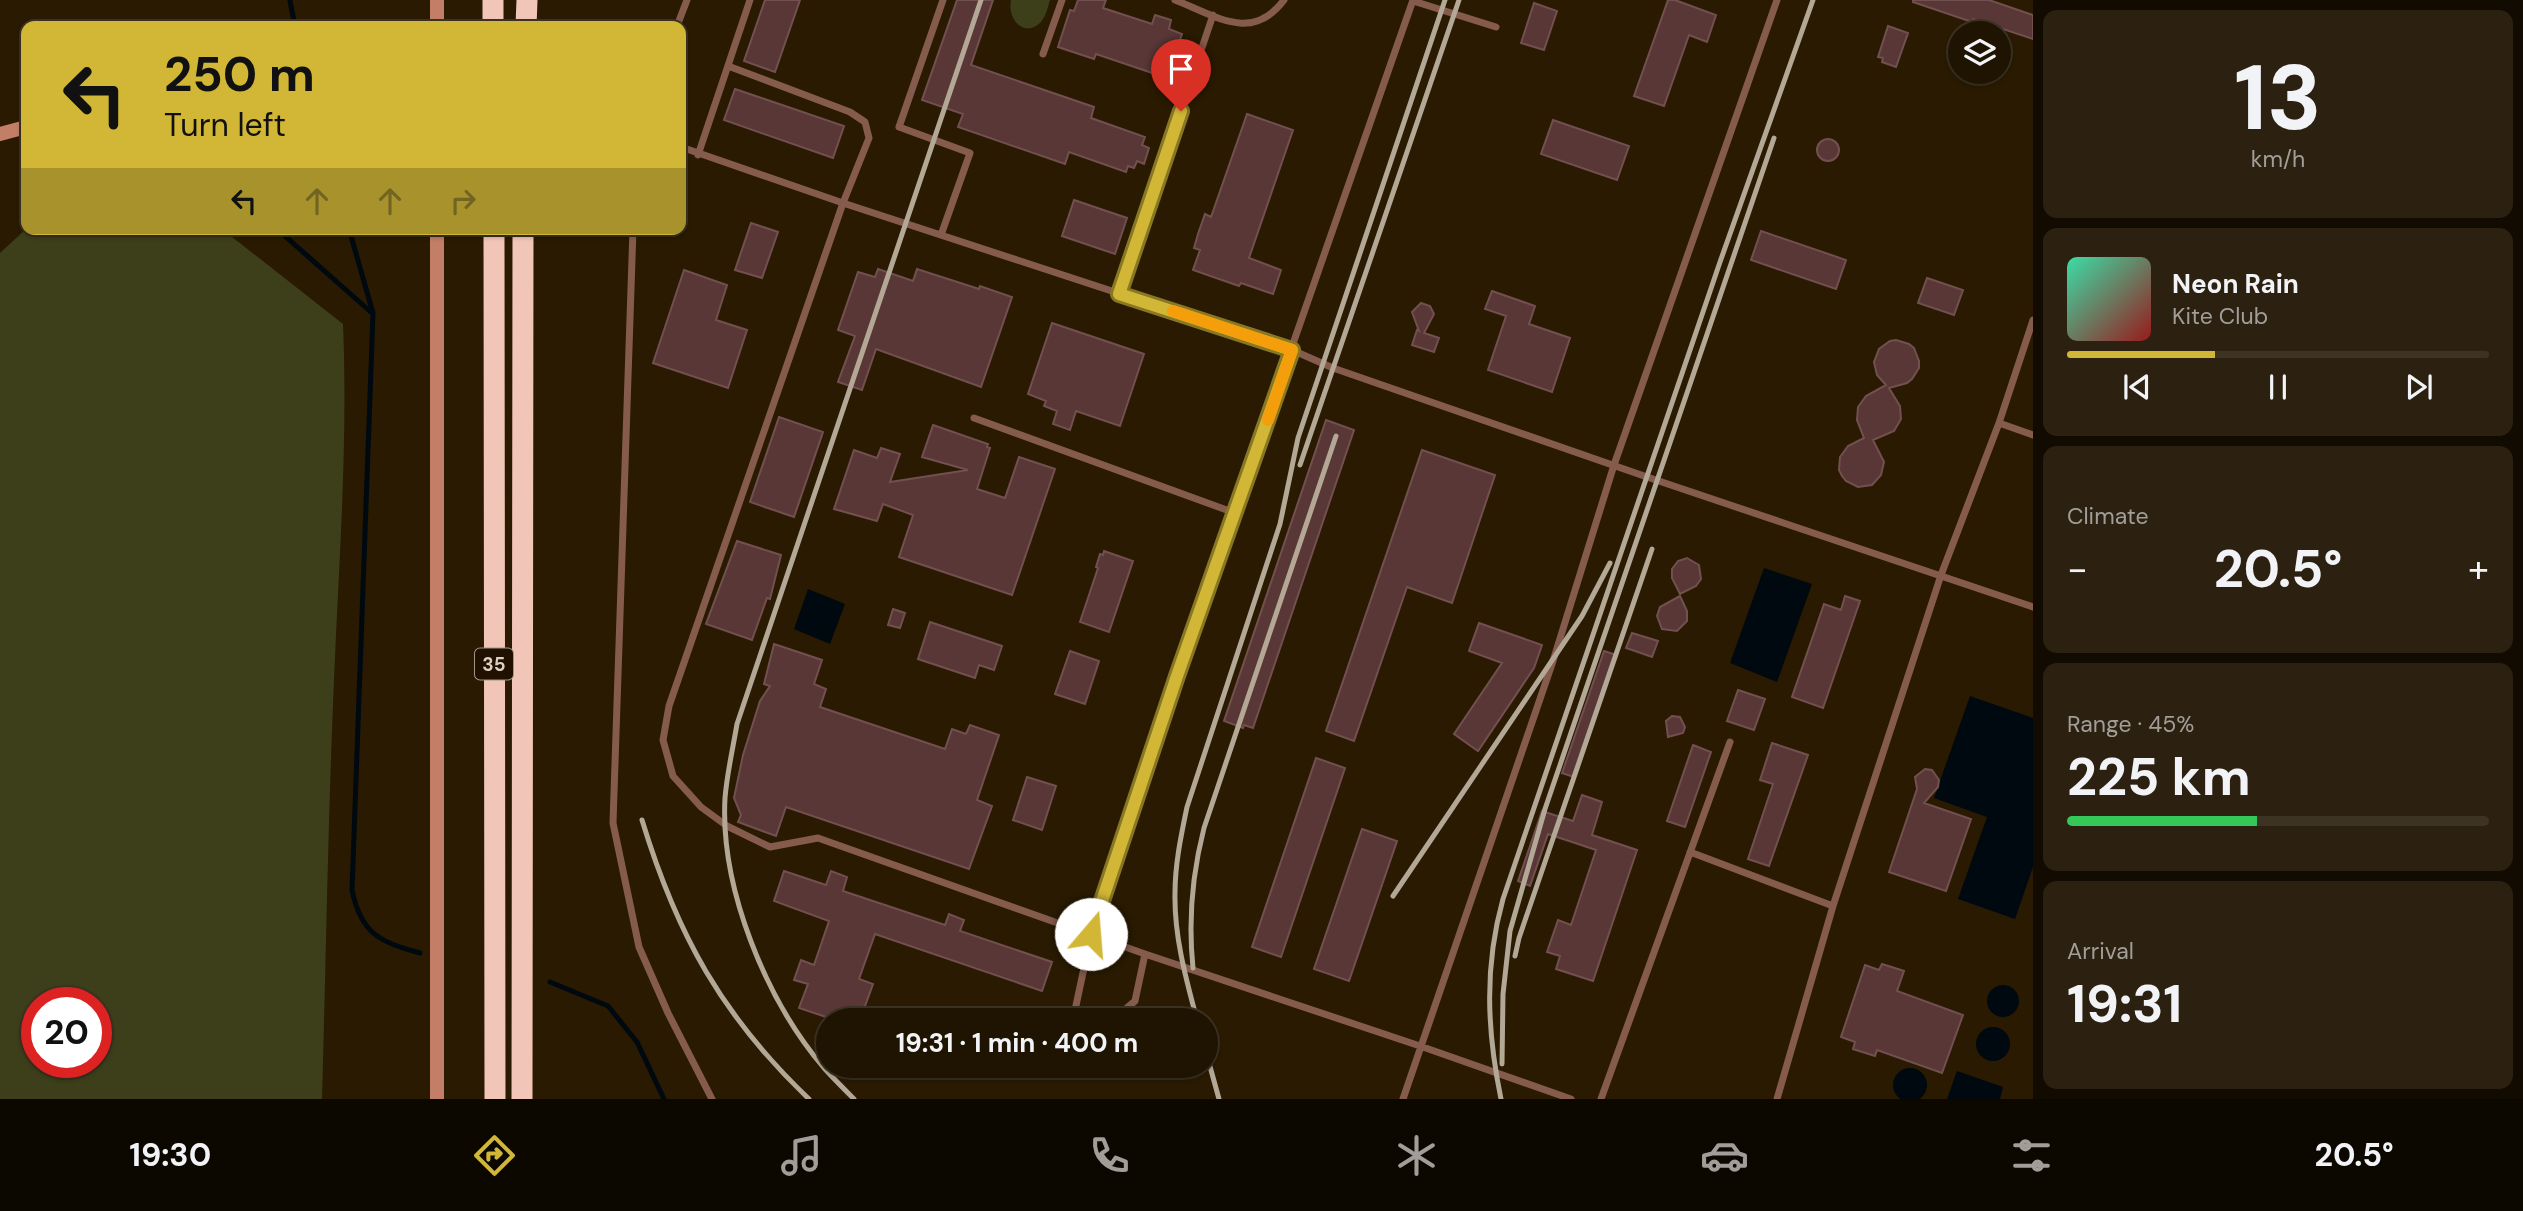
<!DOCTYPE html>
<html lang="en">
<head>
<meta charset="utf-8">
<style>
  :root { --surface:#1f1401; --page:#2c2110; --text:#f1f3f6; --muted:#a19e99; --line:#3c3323; --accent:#d2b736 }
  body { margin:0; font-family:"DM Sans",sans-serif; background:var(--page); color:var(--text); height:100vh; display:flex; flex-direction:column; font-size:26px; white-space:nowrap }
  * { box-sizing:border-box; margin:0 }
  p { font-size:23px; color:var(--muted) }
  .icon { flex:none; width:38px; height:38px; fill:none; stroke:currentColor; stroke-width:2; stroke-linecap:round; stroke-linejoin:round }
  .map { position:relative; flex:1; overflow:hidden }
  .details { display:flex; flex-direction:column; gap:10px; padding:10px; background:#110b01; width:490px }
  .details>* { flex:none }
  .top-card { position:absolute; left:21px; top:21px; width:665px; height:214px; border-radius:14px; box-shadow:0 2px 5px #0004,0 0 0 2px var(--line); background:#d2b736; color:#111; overflow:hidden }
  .controls { position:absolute; left:1948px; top:21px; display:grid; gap:14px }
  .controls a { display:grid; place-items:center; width:63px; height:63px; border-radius:50%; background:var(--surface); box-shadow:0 2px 5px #0004,0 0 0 2px var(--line); font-size:35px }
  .speed { position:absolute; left:21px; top:987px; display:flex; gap:14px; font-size:35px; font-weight:700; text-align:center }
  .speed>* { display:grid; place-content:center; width:91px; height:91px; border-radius:50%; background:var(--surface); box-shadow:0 2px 5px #0004,0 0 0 2px var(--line); line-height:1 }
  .speed .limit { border:10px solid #d22; background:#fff; color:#111 }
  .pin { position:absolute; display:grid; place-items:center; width:60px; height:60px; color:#fff; margin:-72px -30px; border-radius:50% 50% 50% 0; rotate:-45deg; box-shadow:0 0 7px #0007 }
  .pin .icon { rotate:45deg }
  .me { position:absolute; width:77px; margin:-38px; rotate:18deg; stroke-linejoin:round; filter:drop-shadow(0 0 5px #0008) }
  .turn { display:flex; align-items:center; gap:24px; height:147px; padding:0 28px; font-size:32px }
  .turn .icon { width:91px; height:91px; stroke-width:2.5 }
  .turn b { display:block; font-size:49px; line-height:60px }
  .lanes { display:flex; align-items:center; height:66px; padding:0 28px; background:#0003; justify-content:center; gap:35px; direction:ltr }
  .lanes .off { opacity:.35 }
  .big { font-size:52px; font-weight:700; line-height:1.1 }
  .details .tile { flex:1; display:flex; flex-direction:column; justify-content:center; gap:10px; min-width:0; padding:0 24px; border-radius:14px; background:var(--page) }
  .details .dial { align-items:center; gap:0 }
  .dial b { font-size:91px; line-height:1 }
  .song { display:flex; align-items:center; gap:21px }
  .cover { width:84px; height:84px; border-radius:10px; background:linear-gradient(135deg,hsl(160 70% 55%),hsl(0 70% 35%)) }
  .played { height:7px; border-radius:4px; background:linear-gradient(90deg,var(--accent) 35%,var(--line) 35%) }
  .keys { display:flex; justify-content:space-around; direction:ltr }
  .heat { display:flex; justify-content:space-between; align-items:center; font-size:38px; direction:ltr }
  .charge { height:10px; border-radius:5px; background:linear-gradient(90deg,#34c759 45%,var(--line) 0) }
  .trip { position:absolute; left:816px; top:1008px; width:402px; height:70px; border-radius:35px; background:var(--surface); box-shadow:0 2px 5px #0004,0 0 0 2px var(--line); font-weight:700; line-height:70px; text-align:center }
  .menu { display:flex; height:112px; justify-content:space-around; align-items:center; background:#0c0800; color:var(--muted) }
  .menu .icon { width:49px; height:49px }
  .menu .active { color:var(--accent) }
  .menu b { font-size:32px; color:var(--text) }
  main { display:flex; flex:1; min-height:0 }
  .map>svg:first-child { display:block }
  .green { fill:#3c3f19; fill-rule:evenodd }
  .water { fill:#00090f }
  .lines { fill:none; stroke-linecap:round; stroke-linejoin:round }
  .stream { stroke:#00090f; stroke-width:5 }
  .building { fill:#583736; stroke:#72504f; stroke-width:2 }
  .lane { stroke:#855b4d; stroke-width:7 }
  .secondary { stroke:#c27e67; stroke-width:14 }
  .highway { stroke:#f1c5b7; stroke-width:21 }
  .rail { stroke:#b3a796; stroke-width:5 }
  .route-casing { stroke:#887723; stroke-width:18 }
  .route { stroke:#d2b736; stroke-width:12 }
  .slow { stroke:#f59e0b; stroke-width:12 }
  .labels { text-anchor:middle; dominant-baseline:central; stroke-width:7; stroke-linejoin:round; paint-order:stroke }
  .shield { fill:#1f1000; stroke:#a39688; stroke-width:2 }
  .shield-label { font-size:19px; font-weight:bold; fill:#dbd0c2 }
</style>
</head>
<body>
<main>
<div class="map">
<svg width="2033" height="1099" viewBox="0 0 2033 1099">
  <rect width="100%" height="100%" fill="#291a01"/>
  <path class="green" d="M1011,0H1050C1048,7 1046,16 1041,22C1024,39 1007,19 1011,0Z
    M26,229H222L343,324C348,442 339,561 334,680C328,819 326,959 322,1099H0V253ZM37,1003H96V1062H37Z"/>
  <path class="water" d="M1764,568L1812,584L1777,682L1730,663Z
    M808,589L845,604L830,644L794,629Z
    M1970,696L2033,718V867L2015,919L1958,899L1987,817L1934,798Z
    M1987 1001a16 16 0 1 1 32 0a16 16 0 1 1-32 0Z
    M1976 1044a17 17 0 1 1 34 0a17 17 0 1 1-34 0Z
    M1893 1085a17 17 0 1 1 34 0a17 17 0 1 1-34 0Z
    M1957,1071L2003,1087L2000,1099H1947Z"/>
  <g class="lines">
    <path class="stream" d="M290,1L295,26
      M277,229L372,313
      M349,229L373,313L352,890C361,934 380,942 420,953
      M550,982L608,1006L637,1042L664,1099"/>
  </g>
  <path class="building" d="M765,0H800L775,72L744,61Z
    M957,0H993L971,65L1094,107L1091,118L1145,137L1142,145L1149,148L1144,164L1137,161L1134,168L1128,166L1126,172L1069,152L1065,164L958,127L963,114L922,100Z
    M1078,0H1106L1103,8L1152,24L1155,15L1171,20L1169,29L1182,34L1167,78L1096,54L1094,59L1058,47L1070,10L1074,11Z
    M1668,0H1675L1716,15L1707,42L1689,35L1664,106L1634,96Z
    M1913,0H1989L2033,15V39L1973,19L1972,22L1913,2Z
    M1534,3L1557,11L1544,50L1521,43Z
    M1888,26L1908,33L1896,67L1882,62L1883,58L1878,57Z
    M735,89L844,126L833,158L724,120Z
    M1247,114L1293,130L1249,258L1281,270L1273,294L1241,283L1239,286L1193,270L1200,250L1194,248L1198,234L1205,214L1211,217Z
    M1553,120L1629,146L1617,180L1541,154Z
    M1817 150a11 11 0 1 1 22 0a11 11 0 1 1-22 0Z
    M1074,200L1127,218L1115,254L1062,236Z
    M751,223L778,232L762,278L735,270Z
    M1761,231L1846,260L1836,289L1751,260Z
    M878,269L913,281L917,269L979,289L980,286L1012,297L981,387L876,349L862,390L838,382L855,336L838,330L858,272L875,277Z
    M684,270L727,285L716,320L747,330L728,388L653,363Z
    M1927,278L1963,290L1954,315L1918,303Z
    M1492,291L1535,306L1529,324L1570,338L1552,392L1488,370L1506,316L1485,309Z
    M1421,303L1430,306L1434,314L1424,333L1439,338L1434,352L1412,345L1417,330L1419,331L1412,312Z
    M1052,323L1144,354L1120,426L1076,411L1070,430L1053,424L1057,411L1044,406L1046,401L1028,394Z
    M1896,340L1909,344L1914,348L1919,361V368L1912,379L1907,383L1889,388L1900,406L1901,419L1894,431L1873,440L1884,462L1881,475L1872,485L1858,487L1846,481L1842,476L1839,470L1840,457L1848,446L1864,438L1857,420L1858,407L1866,396L1886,385L1877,375L1874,362L1879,349L1890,341Z
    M779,417L823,432L794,517L750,502Z
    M1326,420L1354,430L1253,728L1244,725L1243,728L1224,721Z
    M933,425L988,444L987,447L990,448L977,489L1005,498L1019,457L1055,469L1012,595L899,557L913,515L883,504L877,521L834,509L854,450L877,458L881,448L900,454L890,482L968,470L922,457Z
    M1422,450L1495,475L1452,603L1407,587L1354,741L1326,731Z
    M737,541L781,555L770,599L767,598L752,640L706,624Z
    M1104,551L1133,561L1109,632L1080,622L1098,568L1096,567L1100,554L1103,555Z
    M1687,558L1699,565L1701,579L1696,586L1680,594L1672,578V569L1678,561Z
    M1680,596L1687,611V621L1677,631L1662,629L1657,616L1660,607Z
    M1845,596L1860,601L1823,708L1792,697L1824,604L1841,610Z
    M893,609L905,613L900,628L888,625Z
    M930,622L1002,646L994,670L979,665L975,678L918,659Z
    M1479,623L1542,645L1534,668L1478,751L1454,734L1502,663L1469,651Z
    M1632,633L1658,641L1652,657L1626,648Z
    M774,644L822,660L814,684L826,689L820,707L945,749L952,729L966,734L970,725L999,735L977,800L992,806L969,869L786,807L776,836L738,822L741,815L734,798L743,755L760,701L770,686L764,684Z
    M1070,651L1099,661L1085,704L1055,694Z
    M1604,651L1616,655L1574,777L1562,773Z
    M1738,690L1765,699L1754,730L1727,721Z
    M1672,716L1680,717L1685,727L1683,733L1668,737L1666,721Z
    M1772,743L1808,755L1769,866L1748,859L1773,784L1760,780Z
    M1693,745L1711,752L1685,827L1667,821Z
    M1316,758L1345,768L1281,957L1252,947Z
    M1925,769L1932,770L1939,780L1938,787L1924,803L1971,819L1946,891L1889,872L1917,789L1915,777Z
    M1027,777L1056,786L1042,830L1013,820Z
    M1582,795L1602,802L1592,835L1637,850L1593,981L1556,969L1560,956L1547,952L1558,920L1571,925L1596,850L1548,834L1530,886L1518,881L1542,811L1573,821Z
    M1362,829L1397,841L1349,981L1314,969Z
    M784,871L826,885L831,871L847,877L843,891L945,925L949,914L964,920L960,931L1052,962L1042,991L875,934L859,979L873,984L860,1020H835L799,1008L808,984L794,980L801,960L814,965L829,921L774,901Z
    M1882,964L1904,971L1897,991L1963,1015L1942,1073L1877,1050L1875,1056L1853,1049L1855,1042L1841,1037L1865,965L1879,970Z"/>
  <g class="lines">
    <path class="lane" d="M1175,0C1216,16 1252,43 1284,0
      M1413,1L1496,27
      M677,26L687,0
      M1043,54L1062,0
      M728,66L850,112L865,122L869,138L843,203L669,706L663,740L673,776L701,807L727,826L770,847L818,838L1145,954L1420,1046L1571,1099
      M681,147L843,203L1292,350L1333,368L1647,477L2033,607
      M698,155L750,0
      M633,229L613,823L639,947L668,1013L712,1099
      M941,235L970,153L899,127L943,0
      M1119,294L1213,15
      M974,418L1235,513
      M1999,423L2033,435
      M1690,852L1833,906
      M1092,1020L1074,1015L1091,935L1177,676L1413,0
      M1110,1020H1113L1135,1001L1145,954
      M1403,1099L1553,661L1614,465L1777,0
      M1601,1099L1730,742
      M1777,1099L1833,906L1941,575L1999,423L2033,320"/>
    <path class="secondary" d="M437,26V0
      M0,134L26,127
      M437,229V1099"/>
    <path class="highway" d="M493,0V26
      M526,26L527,0
      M494,229L495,1099
      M522,1099L523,229"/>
    <path class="rail" d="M1300,465L1459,0
      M642,820C677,935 722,1016 809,1099
      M1393,896L1582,616L1610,563
      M1515,956L1519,938L1652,549
      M1193,968C1188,920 1192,875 1204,828L1336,436
      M1197,1020C1186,979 1174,936 1175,893C1175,864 1181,836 1187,807L1280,524L1298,438L1445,0
      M1206,1052L1219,1099
      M1502,1064L1503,994L1510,931L1545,809L1774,138
      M854,1099C844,1089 834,1079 824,1068C766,1000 720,888 725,798C727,773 733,748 737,724L981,0
      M1501,1099C1487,1031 1484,967 1503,899L1720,262L1813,0"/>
  </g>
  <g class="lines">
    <defs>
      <path id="route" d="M1091,934L1177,676L1292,350L1119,294L1181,111"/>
    </defs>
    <use href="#route" class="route-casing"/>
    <use href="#route" class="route"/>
    <path class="slow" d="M1173,311L1292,350L1268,420"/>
  </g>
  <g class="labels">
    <rect class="shield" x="475" y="648.5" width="38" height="31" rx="5"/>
    <g class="shield-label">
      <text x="494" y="664">35</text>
    </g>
  </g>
</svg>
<div class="controls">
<a><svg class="icon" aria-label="layers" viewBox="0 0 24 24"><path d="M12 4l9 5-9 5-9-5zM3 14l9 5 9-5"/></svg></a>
</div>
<div class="speed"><div class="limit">20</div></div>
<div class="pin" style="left:1181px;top:111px;background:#d93025"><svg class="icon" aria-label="arrive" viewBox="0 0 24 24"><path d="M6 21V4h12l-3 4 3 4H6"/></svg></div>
<svg class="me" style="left:1091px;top:934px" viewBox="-20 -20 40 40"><circle r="19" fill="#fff"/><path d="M0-13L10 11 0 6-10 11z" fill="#d2b736"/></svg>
<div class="trip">19:31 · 1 min · 400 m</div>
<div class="top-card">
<div class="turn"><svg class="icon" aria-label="left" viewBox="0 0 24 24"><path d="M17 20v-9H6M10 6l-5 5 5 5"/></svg><div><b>250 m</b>Turn left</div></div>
<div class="lanes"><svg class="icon" aria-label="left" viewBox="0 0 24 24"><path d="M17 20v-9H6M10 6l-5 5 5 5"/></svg><svg class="icon off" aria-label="ahead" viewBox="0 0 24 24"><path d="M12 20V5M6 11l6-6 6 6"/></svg><svg class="icon off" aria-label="ahead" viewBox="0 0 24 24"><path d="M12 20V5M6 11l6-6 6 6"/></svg><svg class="icon off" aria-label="right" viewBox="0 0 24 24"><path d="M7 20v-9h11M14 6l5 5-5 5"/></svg></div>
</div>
</div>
<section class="details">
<div class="tile dial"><b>13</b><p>km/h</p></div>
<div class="tile">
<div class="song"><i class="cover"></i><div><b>Neon Rain</b><p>Kite Club</p></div></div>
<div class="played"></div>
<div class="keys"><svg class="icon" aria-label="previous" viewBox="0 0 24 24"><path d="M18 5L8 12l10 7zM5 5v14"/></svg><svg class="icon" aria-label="pause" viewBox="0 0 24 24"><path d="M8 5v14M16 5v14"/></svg><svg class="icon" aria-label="next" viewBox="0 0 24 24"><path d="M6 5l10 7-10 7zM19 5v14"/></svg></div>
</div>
<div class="tile"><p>Climate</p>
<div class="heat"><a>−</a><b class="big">20.5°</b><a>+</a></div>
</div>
<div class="tile"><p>Range · 45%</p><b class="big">225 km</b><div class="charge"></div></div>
<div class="tile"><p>Arrival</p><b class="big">19:31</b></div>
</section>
</main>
<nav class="menu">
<b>19:30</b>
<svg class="icon active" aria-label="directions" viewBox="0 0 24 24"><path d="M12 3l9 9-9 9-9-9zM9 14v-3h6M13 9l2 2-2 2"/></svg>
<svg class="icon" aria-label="music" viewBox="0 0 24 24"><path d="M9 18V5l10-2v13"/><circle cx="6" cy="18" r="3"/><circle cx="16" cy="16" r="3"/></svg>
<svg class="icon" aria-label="phone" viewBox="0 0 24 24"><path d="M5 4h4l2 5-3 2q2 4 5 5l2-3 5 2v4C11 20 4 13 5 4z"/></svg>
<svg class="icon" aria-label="climate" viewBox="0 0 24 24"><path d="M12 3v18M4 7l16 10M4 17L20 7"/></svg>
<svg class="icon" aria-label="car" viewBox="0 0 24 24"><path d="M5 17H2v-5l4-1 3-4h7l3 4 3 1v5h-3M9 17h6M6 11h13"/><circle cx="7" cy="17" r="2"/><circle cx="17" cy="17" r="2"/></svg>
<svg class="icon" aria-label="filters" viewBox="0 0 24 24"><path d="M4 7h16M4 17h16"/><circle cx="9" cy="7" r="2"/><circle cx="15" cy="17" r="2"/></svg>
<b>20.5°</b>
</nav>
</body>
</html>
